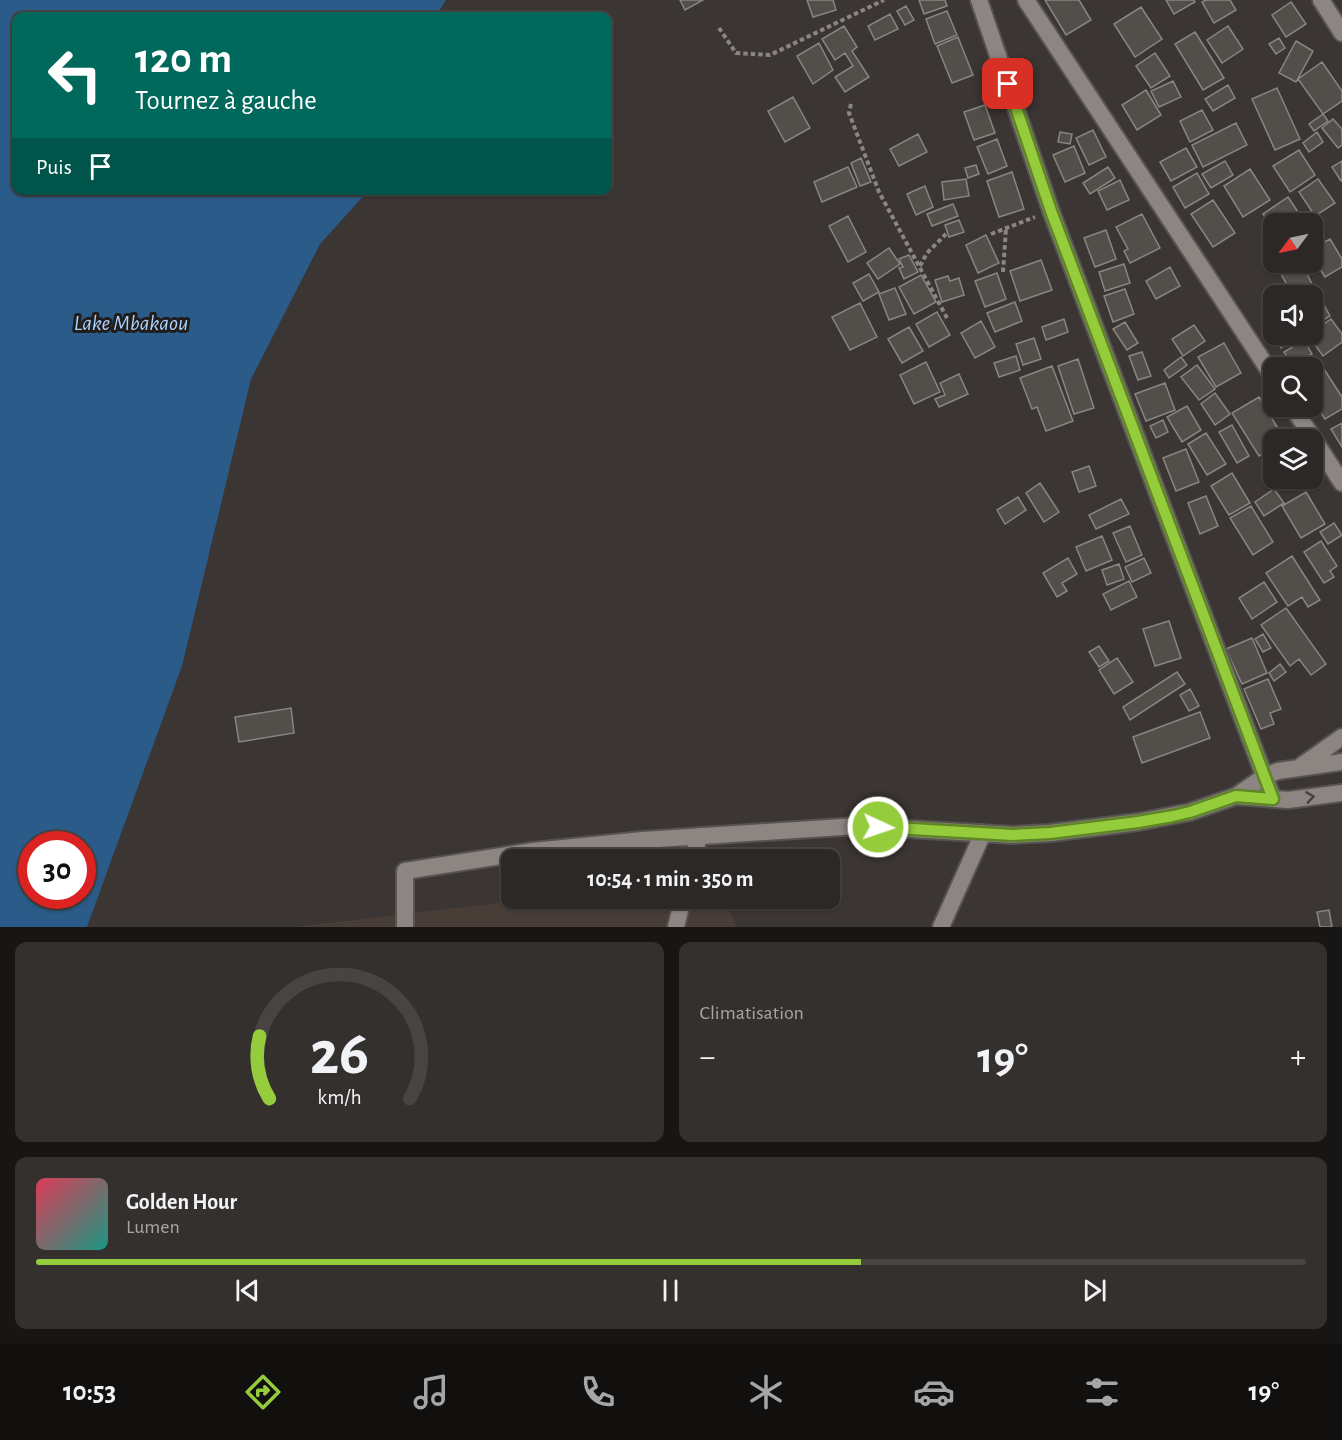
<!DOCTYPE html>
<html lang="fr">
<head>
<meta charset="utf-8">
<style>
  :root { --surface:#2c2826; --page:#34302e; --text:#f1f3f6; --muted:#a6a6a7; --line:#484443; --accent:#94cc3c }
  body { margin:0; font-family:"Alegreya Sans",sans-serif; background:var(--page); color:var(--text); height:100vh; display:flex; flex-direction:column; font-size:22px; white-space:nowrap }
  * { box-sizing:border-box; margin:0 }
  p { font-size:20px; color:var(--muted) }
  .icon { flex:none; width:33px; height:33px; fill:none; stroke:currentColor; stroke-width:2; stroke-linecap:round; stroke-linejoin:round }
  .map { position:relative; height:927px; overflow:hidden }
  .details { display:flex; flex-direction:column; gap:15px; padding:15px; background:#181615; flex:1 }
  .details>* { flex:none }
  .top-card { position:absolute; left:12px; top:12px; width:600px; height:183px; border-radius:12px; box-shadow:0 2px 4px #0004,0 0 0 2px var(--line); background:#00695c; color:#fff; overflow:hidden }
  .needle { width:39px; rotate:237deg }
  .fabs { position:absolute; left:1263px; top:213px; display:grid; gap:12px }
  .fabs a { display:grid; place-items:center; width:60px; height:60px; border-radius:12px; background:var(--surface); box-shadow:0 2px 4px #0004,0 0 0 2px var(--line); font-size:30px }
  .speed { position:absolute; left:18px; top:831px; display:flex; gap:12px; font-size:30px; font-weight:700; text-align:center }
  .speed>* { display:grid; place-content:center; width:78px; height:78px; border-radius:50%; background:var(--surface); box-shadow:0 2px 4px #0004,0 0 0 2px var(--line); line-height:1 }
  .speed .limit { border:9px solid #d22; background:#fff; color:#111 }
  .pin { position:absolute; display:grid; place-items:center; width:51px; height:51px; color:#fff; margin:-26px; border-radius:12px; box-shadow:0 3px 9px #0006 }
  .me { position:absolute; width:66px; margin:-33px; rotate:93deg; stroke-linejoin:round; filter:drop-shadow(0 0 4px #0008) }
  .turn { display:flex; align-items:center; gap:21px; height:126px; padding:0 24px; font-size:27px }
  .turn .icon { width:78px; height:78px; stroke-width:2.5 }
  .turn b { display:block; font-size:42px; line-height:51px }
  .then { display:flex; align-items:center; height:57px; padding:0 24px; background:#0003; gap:12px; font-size:22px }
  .big { font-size:45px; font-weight:700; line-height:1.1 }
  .details .card { flex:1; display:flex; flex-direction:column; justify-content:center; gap:9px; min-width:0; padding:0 21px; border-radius:12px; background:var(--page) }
  .details .dial { align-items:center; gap:0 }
  .dial svg { height:156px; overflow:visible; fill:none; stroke:var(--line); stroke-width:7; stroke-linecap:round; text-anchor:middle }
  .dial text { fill:var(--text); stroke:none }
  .song { display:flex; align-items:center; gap:18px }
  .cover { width:72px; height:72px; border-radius:9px; background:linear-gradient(135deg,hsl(350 70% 55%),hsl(170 70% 35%)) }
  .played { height:6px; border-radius:3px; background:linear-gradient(90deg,var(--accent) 65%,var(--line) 65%) }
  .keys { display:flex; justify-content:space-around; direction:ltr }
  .heat { display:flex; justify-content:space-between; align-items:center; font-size:33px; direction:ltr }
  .details .tiles { flex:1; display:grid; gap:15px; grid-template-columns:1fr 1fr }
  .card:last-child { grid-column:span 2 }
  .trip { position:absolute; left:501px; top:849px; width:339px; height:60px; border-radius:12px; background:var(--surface); box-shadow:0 2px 4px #0004,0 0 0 2px var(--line); font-weight:700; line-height:60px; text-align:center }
  .menu { display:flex; height:96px; justify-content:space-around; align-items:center; background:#12100f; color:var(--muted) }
  .menu .icon { width:42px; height:42px }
  .menu .active { color:var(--accent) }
  .menu b { font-size:27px; color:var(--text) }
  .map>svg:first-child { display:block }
  .built { fill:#493d38 }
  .water { fill:#2b5b89; fill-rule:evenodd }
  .building { fill:#524f4a; stroke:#898681; stroke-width:1.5 }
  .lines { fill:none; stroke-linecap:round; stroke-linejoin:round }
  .minor-casing { stroke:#575351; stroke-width:20 }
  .path { stroke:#8b8685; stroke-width:4; stroke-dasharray:4.5 3; stroke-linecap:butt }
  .minor { stroke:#8c8582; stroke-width:16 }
  .oneway { stroke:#464140 }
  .route-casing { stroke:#608527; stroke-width:15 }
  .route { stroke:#94cc3c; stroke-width:10 }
  .labels { text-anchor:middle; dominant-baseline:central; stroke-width:6; stroke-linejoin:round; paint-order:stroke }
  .water-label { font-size:22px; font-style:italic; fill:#aad2fd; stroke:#201d1c }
</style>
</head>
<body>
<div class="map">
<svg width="1342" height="927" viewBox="0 0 1342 927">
  <rect width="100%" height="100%" fill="#3b3533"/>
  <path class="built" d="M539,898L725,899L737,927H294Z"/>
  <path class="water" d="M0,0H446L436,16H16V190L368,191L320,244L251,379L182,666L87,927H0ZM32,844H82V896H32Z"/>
  <path class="building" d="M680,0H703L685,10Z
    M807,0H833L836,10L813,17Z
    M919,0H945L947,6L924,14Z
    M1045,0H1079L1091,20L1066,35Z
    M1166,0H1194L1195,2L1174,14Z
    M1206,0H1230L1236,10L1214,23L1202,2Z
    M1291,2L1306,24L1286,37L1272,15Z
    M906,6L914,20L905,25L897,11Z
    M1141,7L1162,39L1135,57L1114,24Z
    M947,11L957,35L935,44L926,19Z
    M890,14L898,29L875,40L868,26Z
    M844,26L857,47L852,51L869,77L845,92L835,77L853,66L845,53L835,60L822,39Z
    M1228,26L1243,49L1222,63L1207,40Z
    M1195,32L1224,78L1203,90L1175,44Z
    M958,37L973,75L952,83L937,46Z
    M1279,38L1285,48L1276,54L1269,44Z
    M1296,41L1313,51L1296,82L1279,73Z
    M819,43L833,70L813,84L797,56Z
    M1155,53L1170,76L1151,88L1136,66Z
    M1322,62L1342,91V101L1323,114L1298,79Z
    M1173,81L1181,97L1159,107L1151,91Z
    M1228,85L1235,98L1213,111L1205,99Z
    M1277,88L1300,139L1275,150L1252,99Z
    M1146,90L1161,115L1137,130L1122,105Z
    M793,97L810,128L785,142L768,111Z
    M985,105L995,133L974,140L964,112Z
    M1202,110L1213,130L1190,142L1180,121Z
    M1323,114L1328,121L1314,131L1309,124Z
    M1333,119L1342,129V145L1338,148L1322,128Z
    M1236,123L1247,145L1203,167L1192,145Z
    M1093,130L1106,157L1089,165L1076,138Z
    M1060,132L1072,134L1070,144L1058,142Z
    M1317,132L1323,142L1309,152L1303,143Z
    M918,134L927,152L899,166L890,149Z
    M997,139L1007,166L988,174L977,147Z
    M1074,146L1085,173L1065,182L1053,155Z
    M1186,148L1197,167L1171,181L1160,162Z
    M1299,150L1315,175L1290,192L1273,166Z
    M861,158L871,182L860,186L851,163Z
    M1225,161L1233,175L1211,188L1202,174Z
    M1342,161V181H1341L1332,167Z
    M976,165L979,174L968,178L965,168Z
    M848,167L857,187L822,202L814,182Z
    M1108,167L1115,178L1090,194L1083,183Z
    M1250,169L1270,200L1243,217L1224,186Z
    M1012,172L1024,209L999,217L987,181Z
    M1197,173L1209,194L1185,208L1173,187Z
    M966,179L969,196L944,200L942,182Z
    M1318,179L1335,203L1315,216L1299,192Z
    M1120,180L1129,200L1107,210L1098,191Z
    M925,186L933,207L916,215L907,194Z
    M1288,197L1302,218L1294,224H1274V229L1263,214Z
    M1213,200L1235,233L1213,247L1191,214Z
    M953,204L958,216L932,226L927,214Z
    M1142,214L1160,248L1130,263L1124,251L1128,249L1116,227Z
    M848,216L866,252L848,262L829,226Z
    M1311,216L1319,228L1312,233V224H1300Z
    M959,220L964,232L949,237L945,225Z
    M1106,230L1116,259L1095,267L1084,238Z
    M986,235L999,263L978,273L966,245Z
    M1330,239L1342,259V267L1325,277L1312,256V249Z
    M889,248L900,264L878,279L867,263Z
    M909,255L918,272L904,279L899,268L903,267L899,259Z
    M1041,260L1052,290L1020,301L1010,271Z
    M1281,262H1301L1312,284L1292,294L1276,265Z
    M1124,264L1130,283L1105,291L1099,272Z
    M1170,267L1180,286L1156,299L1146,281Z
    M997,273L1006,299L985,307L975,281Z
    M869,274L879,292L863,301L853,283Z
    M921,275L936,302L914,314L899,287Z
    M948,276L950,281L959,278L964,295L942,302L935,280Z
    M895,288L906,314L889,320L879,294Z
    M1125,289L1134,314L1113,322L1104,296Z
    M1317,292L1330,316L1312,327L1311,296Z
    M1015,302L1022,321L995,332L987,313Z
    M860,303L877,337L850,350L832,317Z
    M937,312L950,335L929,347L916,324Z
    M1064,319L1068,332L1046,340L1042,327Z
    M1331,319L1342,334V342L1323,356L1308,335L1312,334V332Z
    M981,321L995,347L975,358L961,333Z
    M1125,322L1138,343L1127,350L1113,329Z
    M1194,325L1205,341L1183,356L1172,339Z
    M1274,326V334H1302L1281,348L1269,329Z
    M909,327L923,351L902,363L888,339Z
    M1034,338L1041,359L1023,365L1016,344Z
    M1304,340L1312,354L1292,365L1284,352Z
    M1224,343L1241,373L1216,387L1198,357Z
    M1142,352L1151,376L1138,380L1129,356Z
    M1016,356L1020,370L999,377L994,363Z
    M1181,357L1187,365L1169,378L1164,370Z
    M1078,359L1094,408L1074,414L1058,366Z
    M926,362L940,392L914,404L900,375Z
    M1197,365L1215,389L1199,400L1181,377Z
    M1052,366L1073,421L1046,431L1037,407L1032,409L1020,378Z
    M1322,366L1342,397V409L1325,419L1312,400V373Z
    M959,374L968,394L939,407L935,399L945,395L940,383Z
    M1165,383L1175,410L1146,421L1135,394Z
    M1215,393L1230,414L1215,425L1201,404Z
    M1259,397L1285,440H1274V447L1259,456L1232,413Z
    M1187,406L1201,430L1182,442L1167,417Z
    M1163,420L1168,432L1156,438L1150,426Z
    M1342,423V447L1331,429Z
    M1232,425L1249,456L1237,463L1219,432Z
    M1206,433L1226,464L1207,475L1188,444Z
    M1186,449L1199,482L1176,491L1163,458Z
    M1274,452V477L1262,459Z
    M1089,466L1096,486L1079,492L1072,472Z
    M1232,473L1250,503L1229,515L1211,486Z
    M1040,483L1059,512L1044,522L1026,493Z
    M1274,489L1284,503L1264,516L1255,502Z
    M1306,492L1325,524L1301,538L1282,506Z
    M1206,496L1218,526L1200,534L1188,503Z
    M1018,497L1026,510L1005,524L997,510Z
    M1121,499L1129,514L1096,529L1089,515Z
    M1251,506L1273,542L1253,555L1230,518Z
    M1334,523L1342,535L1328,544L1320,532Z
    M1130,526L1142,555L1126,562L1113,533Z
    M1102,536L1112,560L1086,571L1076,547Z
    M1321,541L1337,566L1330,571L1334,577L1324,583L1304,552Z
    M1292,556L1320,600L1308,607L1302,597L1288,606L1266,573Z
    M1068,558L1077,574L1062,583L1067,591L1057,597L1043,573Z
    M1144,558L1151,573L1132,582L1125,567Z
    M1119,564L1124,579L1107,585L1102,570Z
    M1129,581L1137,597L1111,610L1103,594Z
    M1264,582L1277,602L1252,619L1239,598Z
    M1286,608L1326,664L1311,675L1299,659L1290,666L1261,625Z
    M1169,621L1181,658L1155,666L1143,629Z
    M1263,634L1271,648L1263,652L1255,639Z
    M1252,638L1267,673L1242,684L1226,649Z
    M1099,646L1109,661L1099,667L1089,652Z
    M1117,658L1133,682L1114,694L1099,670Z
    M1280,664L1286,672L1274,681L1269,673Z
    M1177,672L1185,684L1130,720L1123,707Z
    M1268,679L1281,709L1270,713L1274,724L1261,729L1244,689Z
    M1190,689L1199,706L1189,711L1180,695Z
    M291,708L294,733L239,742L235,717Z
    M1200,712L1210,738L1142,763L1133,737Z
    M1329,910L1332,927H1320L1317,912Z"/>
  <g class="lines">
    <defs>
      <path id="minor" d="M979,0L1051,211L1273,799
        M1026,0L1274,378
        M1321,0L1342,33
        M1292,406L1342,483
        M1301,766L1342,737
        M1236,796L1288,800L1342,793
        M693,860L699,836
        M405,927V871L533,851L643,840L857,826L1013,835L1050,833L1138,822L1190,812L1236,796L1265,776L1278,771L1342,762
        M676,927L683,898
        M941,927L983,833"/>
    </defs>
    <use href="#minor" class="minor-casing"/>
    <path class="path" d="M719,28L736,53L770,55L884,0
      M851,104L849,113L879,192L947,318
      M991,234L1035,217
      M920,266L927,253L946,234
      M1003,272L1006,228"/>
    <use href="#minor" class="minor"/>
  </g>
  <defs><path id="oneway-chevron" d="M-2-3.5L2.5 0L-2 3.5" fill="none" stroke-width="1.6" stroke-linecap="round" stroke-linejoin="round" transform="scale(1.5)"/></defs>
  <use class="oneway" href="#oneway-chevron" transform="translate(1310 797) rotate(-8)"/>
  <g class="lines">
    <defs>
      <path id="route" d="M878,827L1013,835L1050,833L1138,822L1173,816L1190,812L1236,796L1273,799L1051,211L1008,84"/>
    </defs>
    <use href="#route" class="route-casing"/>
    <use href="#route" class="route"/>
  </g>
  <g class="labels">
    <g class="water-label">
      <text x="131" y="323">Lake Mbakaou</text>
    </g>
  </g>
</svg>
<div class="fabs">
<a><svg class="needle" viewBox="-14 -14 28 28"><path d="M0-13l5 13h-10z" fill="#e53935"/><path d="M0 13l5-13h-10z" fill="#a6a6a7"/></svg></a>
<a><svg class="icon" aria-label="sound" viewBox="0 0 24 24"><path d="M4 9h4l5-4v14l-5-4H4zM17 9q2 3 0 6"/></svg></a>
<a><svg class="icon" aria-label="search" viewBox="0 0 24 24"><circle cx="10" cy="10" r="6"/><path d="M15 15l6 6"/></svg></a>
<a><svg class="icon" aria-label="layers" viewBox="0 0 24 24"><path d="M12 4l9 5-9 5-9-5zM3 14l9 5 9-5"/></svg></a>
</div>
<div class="speed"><div class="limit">30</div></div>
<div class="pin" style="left:1008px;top:84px;background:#d93025"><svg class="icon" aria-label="arrive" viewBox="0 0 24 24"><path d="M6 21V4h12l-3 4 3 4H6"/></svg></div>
<svg class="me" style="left:878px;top:827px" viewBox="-20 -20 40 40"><circle r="17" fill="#94cc3c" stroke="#fff" stroke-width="3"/><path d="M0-11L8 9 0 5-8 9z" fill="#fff"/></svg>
<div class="trip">10:54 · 1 min · 350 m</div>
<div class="top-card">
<div class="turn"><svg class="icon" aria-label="left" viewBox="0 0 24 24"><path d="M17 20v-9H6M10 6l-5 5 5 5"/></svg><div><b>120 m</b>Tournez à gauche</div></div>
<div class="then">Puis<svg class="icon" aria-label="arrive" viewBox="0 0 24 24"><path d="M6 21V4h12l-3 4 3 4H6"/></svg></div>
</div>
</div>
<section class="details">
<div class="tiles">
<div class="card dial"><svg viewBox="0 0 100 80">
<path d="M14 69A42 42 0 1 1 86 69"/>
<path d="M14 69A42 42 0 0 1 9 37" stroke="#94cc3c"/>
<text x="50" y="56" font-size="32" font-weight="700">26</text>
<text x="50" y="72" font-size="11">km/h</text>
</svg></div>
<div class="card"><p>Climatisation</p>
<div class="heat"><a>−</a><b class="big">19°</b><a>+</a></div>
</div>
<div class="card">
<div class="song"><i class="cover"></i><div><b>Golden Hour</b><p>Lumen</p></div></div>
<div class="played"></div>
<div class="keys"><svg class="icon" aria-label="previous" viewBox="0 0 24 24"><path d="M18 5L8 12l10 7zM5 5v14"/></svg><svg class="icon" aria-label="pause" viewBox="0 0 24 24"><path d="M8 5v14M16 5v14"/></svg><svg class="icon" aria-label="next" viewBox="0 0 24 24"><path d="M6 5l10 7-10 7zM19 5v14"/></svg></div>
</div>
</div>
</section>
<nav class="menu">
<b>10:53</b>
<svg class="icon active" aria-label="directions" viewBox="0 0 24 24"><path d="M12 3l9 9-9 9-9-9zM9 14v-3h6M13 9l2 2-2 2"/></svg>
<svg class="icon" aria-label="music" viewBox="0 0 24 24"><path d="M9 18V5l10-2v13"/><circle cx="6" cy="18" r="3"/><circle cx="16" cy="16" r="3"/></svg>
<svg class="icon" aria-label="phone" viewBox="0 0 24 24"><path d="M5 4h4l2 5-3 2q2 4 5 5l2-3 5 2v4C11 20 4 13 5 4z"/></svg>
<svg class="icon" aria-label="climate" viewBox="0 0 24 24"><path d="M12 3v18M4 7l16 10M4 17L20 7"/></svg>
<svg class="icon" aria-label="car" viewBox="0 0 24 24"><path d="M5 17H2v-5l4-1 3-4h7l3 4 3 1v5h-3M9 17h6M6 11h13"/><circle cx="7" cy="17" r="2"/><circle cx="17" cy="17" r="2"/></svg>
<svg class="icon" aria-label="filters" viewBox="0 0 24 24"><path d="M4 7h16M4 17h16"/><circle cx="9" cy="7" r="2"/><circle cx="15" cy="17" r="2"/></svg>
<b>19°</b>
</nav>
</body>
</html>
